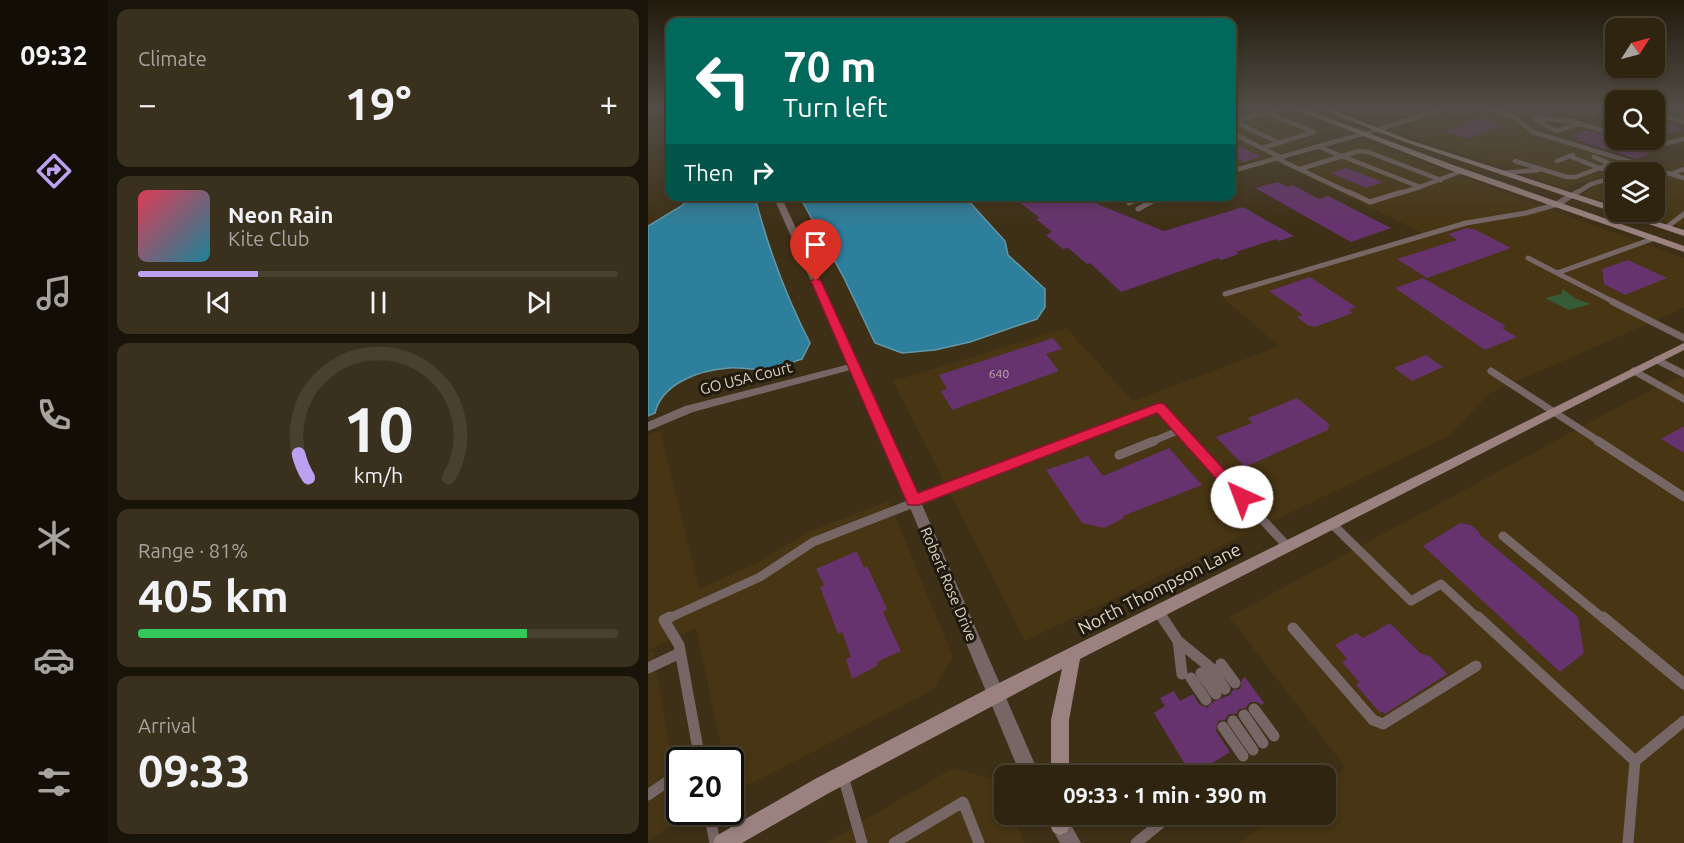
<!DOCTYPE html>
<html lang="en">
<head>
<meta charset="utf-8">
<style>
  :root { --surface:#2e2410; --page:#3a301e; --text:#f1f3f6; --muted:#a7a49f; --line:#494130; --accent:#bca0f2 }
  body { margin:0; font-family:Ubuntu,sans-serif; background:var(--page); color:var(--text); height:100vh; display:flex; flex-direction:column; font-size:22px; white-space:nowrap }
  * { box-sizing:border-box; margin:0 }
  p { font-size:20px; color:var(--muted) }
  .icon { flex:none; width:33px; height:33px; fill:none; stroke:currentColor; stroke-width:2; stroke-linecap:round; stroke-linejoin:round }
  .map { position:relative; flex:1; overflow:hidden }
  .panel { display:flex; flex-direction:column; gap:9px; padding:9px; background:#191409; width:540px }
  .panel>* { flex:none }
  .hud { position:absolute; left:18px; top:18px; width:570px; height:183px; border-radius:12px; box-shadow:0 3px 9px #0003,0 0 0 2px var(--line); background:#00695c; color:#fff; overflow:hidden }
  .needle { width:39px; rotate:54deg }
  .buttons { position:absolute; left:957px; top:18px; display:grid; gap:12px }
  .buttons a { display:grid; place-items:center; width:60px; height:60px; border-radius:12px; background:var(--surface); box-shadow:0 3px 9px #0003,0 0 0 2px var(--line); font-size:30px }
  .speed { position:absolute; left:18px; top:747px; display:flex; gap:12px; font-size:30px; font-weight:700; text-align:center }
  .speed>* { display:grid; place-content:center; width:78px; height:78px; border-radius:50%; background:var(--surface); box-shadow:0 3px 9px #0003,0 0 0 2px var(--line); line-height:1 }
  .speed .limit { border:3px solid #111; border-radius:9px; background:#fff; color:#111 }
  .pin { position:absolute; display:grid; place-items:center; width:51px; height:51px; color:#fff; margin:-62px -26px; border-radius:50% 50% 50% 0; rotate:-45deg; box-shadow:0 0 6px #0007 }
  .pin .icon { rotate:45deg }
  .me { position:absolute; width:66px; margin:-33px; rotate:317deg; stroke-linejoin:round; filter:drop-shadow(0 0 4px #0008) }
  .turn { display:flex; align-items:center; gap:21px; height:126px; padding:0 18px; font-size:27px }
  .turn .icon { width:78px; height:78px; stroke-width:2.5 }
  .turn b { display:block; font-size:42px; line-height:51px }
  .then { display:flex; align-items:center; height:57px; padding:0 18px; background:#0003; gap:12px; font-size:22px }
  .big { font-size:45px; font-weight:600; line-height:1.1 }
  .panel .card { flex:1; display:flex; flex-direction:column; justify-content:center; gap:9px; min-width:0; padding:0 21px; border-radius:12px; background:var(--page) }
  .panel .dial { align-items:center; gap:0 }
  .dial svg { height:156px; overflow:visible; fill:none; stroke:var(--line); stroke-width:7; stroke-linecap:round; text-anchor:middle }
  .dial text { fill:var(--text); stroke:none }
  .song { display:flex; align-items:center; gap:18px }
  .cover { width:72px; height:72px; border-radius:9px; background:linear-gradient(135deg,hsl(350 70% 55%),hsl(190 70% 35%)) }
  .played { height:6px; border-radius:3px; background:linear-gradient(90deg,var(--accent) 25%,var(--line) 25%) }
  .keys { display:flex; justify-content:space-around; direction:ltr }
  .heat { display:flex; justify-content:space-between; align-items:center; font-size:33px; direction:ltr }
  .charge { height:9px; border-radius:4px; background:linear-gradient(90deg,#34c759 81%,var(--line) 0) }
  .trip { position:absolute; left:346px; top:765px; width:342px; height:60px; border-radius:12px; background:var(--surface); box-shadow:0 3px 9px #0003,0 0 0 2px var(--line); font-weight:600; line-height:60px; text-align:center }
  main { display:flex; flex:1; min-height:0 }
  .tab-bar { display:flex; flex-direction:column; width:108px; justify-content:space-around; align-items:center; background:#120e06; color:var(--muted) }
  .tab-bar .icon { width:42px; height:42px }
  .tab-bar .selected { color:var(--accent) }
  .tab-bar b { font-size:27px; color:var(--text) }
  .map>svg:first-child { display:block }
  .built { fill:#473513 }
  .green { fill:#355c37 }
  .water { fill:#2e7f9c; stroke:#6298a8; stroke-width:1.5 }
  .building { fill:#66336e }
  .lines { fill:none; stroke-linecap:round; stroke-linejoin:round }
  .path { stroke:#776b55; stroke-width:1.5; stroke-dasharray:1.5 2; stroke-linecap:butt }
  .service-far4 { stroke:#766665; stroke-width:4.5 }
  .service-far3 { stroke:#766665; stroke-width:5 }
  .service-far2 { stroke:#766665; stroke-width:7 }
  .service-far1 { stroke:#766665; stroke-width:9 }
  .service { stroke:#766665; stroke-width:11 }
  .minor { fill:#766665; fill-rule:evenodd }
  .tertiary { fill:#766665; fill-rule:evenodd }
  .secondary { fill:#9b8281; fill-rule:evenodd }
  .route { fill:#e11d48; stroke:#92132f; stroke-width:1.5 }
  .labels { text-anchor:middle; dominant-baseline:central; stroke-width:6; stroke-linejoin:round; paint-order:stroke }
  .number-label { font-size:12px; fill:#bfacaf }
  .street-label { font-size:15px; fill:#ddd4c5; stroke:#201a0e }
  .near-street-label { font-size:18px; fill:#ddd4c5; stroke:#201a0e }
</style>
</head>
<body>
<main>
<nav class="tab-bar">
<b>09:32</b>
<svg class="icon selected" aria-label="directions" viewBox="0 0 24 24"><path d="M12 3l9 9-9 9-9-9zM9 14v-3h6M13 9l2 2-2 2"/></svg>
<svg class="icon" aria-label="music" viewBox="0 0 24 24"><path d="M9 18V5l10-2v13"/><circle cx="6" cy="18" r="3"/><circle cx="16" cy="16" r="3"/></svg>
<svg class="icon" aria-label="phone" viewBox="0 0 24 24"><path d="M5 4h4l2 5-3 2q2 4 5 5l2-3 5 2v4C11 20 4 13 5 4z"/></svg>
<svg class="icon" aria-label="climate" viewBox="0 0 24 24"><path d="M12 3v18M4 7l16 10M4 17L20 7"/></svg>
<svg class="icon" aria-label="car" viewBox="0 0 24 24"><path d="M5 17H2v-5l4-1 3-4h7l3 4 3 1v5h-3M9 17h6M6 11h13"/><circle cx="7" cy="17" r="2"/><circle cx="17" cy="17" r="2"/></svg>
<svg class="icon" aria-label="filters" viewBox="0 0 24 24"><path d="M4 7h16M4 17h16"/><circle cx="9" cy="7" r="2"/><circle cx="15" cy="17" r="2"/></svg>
</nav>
<section class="panel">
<div class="card"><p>Climate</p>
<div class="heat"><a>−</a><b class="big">19°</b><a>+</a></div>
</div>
<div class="card">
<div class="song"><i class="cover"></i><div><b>Neon Rain</b><p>Kite Club</p></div></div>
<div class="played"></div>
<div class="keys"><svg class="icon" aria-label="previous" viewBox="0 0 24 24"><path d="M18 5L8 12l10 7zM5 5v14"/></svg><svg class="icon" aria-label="pause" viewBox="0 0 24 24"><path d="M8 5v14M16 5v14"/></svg><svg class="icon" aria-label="next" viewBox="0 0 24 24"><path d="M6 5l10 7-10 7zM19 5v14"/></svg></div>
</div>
<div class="card dial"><svg viewBox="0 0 100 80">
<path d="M14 69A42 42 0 1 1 86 69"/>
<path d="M14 69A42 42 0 0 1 9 57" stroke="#bca0f2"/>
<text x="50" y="56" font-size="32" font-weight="700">10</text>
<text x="50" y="72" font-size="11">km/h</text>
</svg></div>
<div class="card"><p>Range · 81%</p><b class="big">405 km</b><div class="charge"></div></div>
<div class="card"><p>Arrival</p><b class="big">09:33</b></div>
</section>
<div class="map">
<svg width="1036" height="843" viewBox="0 0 1036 843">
  <rect width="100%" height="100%" fill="#3e3016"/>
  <path class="built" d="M627,107L685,131L635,153L584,166V118Z
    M685,107H831L857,115L876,130L986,167L917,188L729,125Z
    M716,142L1036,258V308L842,393L801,436L377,641L245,381L418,328L485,401L631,346L574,297L780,236L633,164Z
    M1036,159V227L989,212H1006V172H992Z
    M967,180V205L935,194L950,185Z
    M1036,375V843H591L632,815L678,814V782L698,768L581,617L981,401Z
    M12,431L51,589L109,563L162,531L241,501L305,657L285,690L83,794L82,760H76L48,628L0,650V435Z
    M5,651L34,818L0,841V653Z
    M305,768L349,780L357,798V814L364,815L377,843H178Z"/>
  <path class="green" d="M915,289L928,299L943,304L921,310L897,298L913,294Z"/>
  <path class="water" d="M42,196L107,197C120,248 138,296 162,343L154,359C144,362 133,367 123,369C109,371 94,367 81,368C52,370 14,383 7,413L0,416V226L35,205Z
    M152,197H317L357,241L360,255L397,289V307L389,319L322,342L287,350L254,353L227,343L196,278Z"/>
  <path class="building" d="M833,118L856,125L819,139L796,131Z
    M1006,119L1036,128V129L1006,139Z
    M938,130L968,140H978L979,144L1003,154L989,159L928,140L932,139L923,136Z
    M584,143L611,156L612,157L596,162L584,158Z
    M698,168L735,182L718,188L683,173Z
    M630,182L639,187L645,185L671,199L680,196L743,228L703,242L607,188Z
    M363,196H466L449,204L516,231L595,207L646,236L631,241L628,239L588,252L591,254L573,260L570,258L473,292L442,263L439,264L420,248L415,249L398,235L404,232L388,219L392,218Z
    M819,228L828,230L863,248L779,278L749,259L809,240L800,234Z
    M980,260L1019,278L977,295L956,284L954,269Z
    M662,277L708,307L701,310L705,313L667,327L659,325L649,317L655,315L621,291Z
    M775,278L858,326L854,328L869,337L837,350L747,288Z
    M405,338L414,349L398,354L411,371L304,410L293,391L299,389L291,375Z
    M778,355L795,367L764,381L746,368Z
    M649,398L681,424L680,430L597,467L568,437L604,423L600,418Z
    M1036,426V453L1013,439Z
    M521,448L554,485L475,516L476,518L456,528L434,523L398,470L440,456L455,476Z
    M812,523L823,525L830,531L832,535L930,617L936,653L912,672L775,546Z
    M209,551L216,568L219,566L239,609L235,612L253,651L229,662V666L204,679L198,659L203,657L194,632L190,634L172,587L176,585L168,569Z
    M742,623L772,653L783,657L799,674L737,714L734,711L732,713L708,685L711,682L694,662L699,659L687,645L708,633L715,638Z
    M597,677L616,703L613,705L609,702H602L598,708L591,709L588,714H581L577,720L570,721L568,731L582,752L544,776L506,713L517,706L512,698L526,691L532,701L545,694L551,704L559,708L566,701L582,695L585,690L592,689L594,679Z"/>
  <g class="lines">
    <path class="path" d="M941,117L968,109"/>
    <path class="service-far4" d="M837,107L866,117L885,132L1036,178
      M887,107L889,114L895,119L924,121L968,135
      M1006,112L1036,122
      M887,119L908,131L931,124
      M584,121L632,143
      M584,121L619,113
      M728,130L803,107
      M584,133L634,158
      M982,140L1008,146L1036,139
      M671,147L772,187L814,171
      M614,148L666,132L619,113L642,107
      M921,156L954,169
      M630,159L704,194
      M867,161L919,177H928L962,164L946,157
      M909,161L925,155
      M652,169L711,151L720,152L793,180
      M584,171L714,134
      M984,172L998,169
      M854,173L890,170
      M1023,174L1036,169
      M749,194L772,187
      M927,194L943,184L968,177"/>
    <path class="service-far3" d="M701,192L722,202L754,192
      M923,196L929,192
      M481,203L495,196
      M490,209L514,196
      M1019,227L1036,214
      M880,258L909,273
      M577,294L818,223L878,213L910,204
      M968,303L909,273L1007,238"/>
    <path class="service-far2" d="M965,302L1036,338
      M1009,360L1036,374
      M843,371L952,442
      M986,371L1036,399
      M421,442L511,407L543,442
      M503,442L532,430"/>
    <path class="service-far1" d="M542,441L639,546
      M950,441L1036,497
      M471,455L506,441
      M684,524L763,601L793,584L831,619
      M855,536L956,619
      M510,612L515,619
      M19,619L112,577L165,542L425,441"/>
    <path class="service" d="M22,617L16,620L31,645L52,760
      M514,617L530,641L563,668L577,689
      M830,617L987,761
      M955,617L1036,684
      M645,628L725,720L735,724L828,666
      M530,641L534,674
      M573,664L587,683
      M0,668L32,653
      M553,673L568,694
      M543,678L558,700
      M606,709L626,736
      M596,715L615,743
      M585,721L605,750
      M575,727L595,756
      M195,776L214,843
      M0,795L32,773
      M61,812L67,843
      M246,843L315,802L331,843
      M488,843L524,814
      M980,843L987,761L1036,721"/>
    <path class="minor" d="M728,128L731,130L730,131L714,136L711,134Z
      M920,194L927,196L913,206H907V202Z
      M206,363L210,364L211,366L210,368L45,412L0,431V422L37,406Z"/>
    <path class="tertiary" d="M125,196H133L249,447L392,776H373L237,447Z
      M403,814H417L433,843H412L400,821Z"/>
    <path class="secondary" d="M642,107H651L805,165L1036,246V252L799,169Z
      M667,107H676L761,140L968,207V212H978L1036,230V236L757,142Z
      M1036,343V350L432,659L421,720V776H403V720L414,669L181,793L94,843H65L68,836L167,779L341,688Z
      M402,814H422V825L419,832L412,835L405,832L402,825Z"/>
  </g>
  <linearGradient id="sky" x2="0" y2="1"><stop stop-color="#221a0c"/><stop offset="0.48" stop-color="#524e47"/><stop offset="1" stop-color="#524e47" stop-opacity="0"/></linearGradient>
  <rect width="1036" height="225" fill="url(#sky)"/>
  <path class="route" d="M168,278L173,281L270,493L511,403L516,404L601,497L599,501H588L509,413L271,505H260L163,281Z"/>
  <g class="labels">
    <g class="number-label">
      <text x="351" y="373">640</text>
    </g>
    <g class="street-label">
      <text transform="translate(98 378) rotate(-14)">GO USA Court</text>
      <text transform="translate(301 584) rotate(67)">Robert Rose Drive</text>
    </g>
    <g class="near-street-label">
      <text transform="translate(511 588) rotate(-27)">North Thompson Lane</text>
    </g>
  </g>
</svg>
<div class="buttons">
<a><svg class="needle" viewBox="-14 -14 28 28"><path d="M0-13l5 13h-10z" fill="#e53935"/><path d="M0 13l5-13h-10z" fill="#a7a49f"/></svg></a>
<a><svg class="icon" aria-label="search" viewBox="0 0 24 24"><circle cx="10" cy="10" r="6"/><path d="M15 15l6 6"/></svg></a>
<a><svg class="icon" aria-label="layers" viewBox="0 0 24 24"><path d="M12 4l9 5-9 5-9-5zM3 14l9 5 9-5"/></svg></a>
</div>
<div class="speed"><div class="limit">20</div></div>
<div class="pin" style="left:168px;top:281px;background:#d93025"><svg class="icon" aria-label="arrive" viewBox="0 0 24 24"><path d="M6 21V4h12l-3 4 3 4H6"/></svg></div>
<svg class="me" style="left:594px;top:497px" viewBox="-20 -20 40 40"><circle r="19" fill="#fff"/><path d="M0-13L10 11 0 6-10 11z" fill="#e11d48"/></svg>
<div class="trip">09:33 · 1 min · 390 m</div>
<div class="hud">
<div class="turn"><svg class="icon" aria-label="left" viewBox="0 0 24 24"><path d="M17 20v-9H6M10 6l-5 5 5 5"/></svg><div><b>70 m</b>Turn left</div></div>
<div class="then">Then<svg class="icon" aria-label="right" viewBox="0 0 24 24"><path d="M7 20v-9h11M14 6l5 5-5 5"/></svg></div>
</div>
</div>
</main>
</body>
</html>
